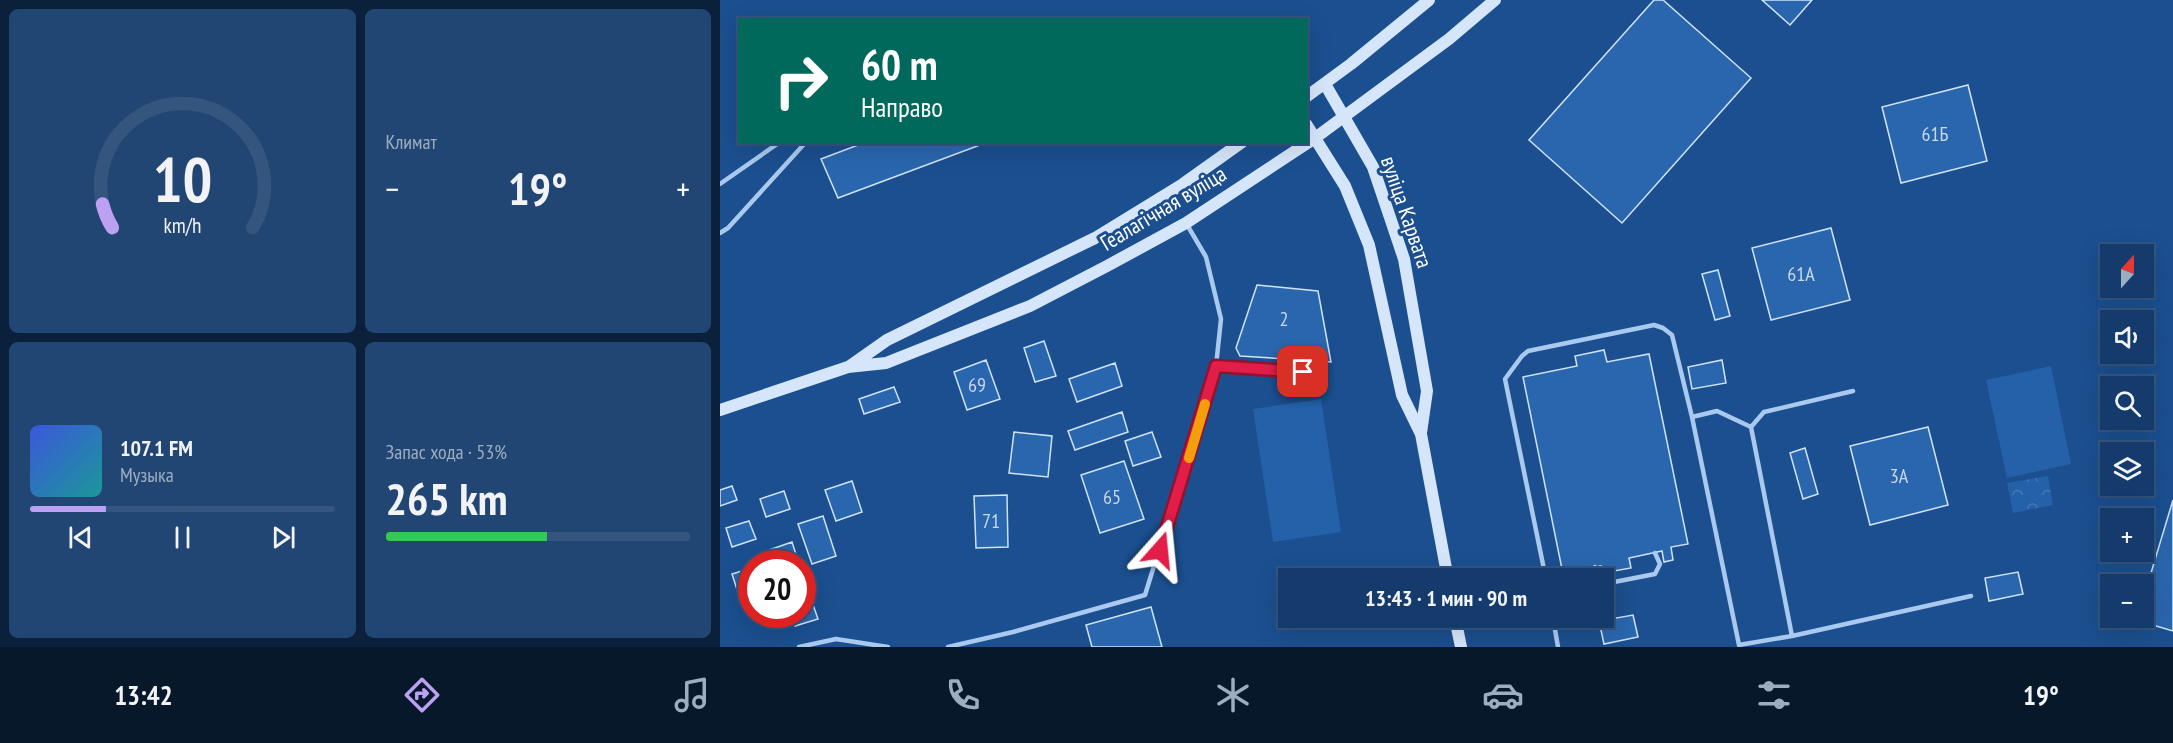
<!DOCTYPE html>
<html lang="ru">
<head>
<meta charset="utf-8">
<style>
  :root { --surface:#143b6b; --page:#214673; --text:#f1f3f6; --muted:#9dadc1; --line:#33557e; --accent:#bca0f2 }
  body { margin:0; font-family:"PT Sans Narrow",sans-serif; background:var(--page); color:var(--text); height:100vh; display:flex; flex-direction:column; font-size:22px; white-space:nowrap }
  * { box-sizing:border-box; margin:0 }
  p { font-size:20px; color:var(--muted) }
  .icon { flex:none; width:33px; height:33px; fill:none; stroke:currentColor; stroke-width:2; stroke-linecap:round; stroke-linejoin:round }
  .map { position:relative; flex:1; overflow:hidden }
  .details { display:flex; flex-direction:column; gap:9px; padding:9px; background:#0b203b; width:720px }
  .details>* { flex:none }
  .guide { position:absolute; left:18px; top:18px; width:570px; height:126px; border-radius:0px; box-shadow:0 6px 24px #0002,0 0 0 2px var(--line); background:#00695c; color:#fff; overflow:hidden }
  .needle { width:39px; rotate:21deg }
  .controls { position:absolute; left:1380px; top:244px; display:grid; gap:12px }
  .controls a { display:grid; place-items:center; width:54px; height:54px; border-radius:0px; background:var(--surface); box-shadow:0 6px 24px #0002,0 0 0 2px var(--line); font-size:30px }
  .speed { position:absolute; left:18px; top:550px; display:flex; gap:12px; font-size:30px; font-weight:700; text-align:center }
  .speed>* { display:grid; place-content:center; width:78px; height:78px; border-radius:50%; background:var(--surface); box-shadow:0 6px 24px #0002,0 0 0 2px var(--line); line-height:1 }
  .speed .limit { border:9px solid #d22; background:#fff; color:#111 }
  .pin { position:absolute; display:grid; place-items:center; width:51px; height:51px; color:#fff; margin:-26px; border-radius:12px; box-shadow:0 3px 9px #0006 }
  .me { position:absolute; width:66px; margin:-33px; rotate:18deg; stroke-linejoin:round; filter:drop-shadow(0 0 4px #0008) }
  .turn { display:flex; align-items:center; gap:21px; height:126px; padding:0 24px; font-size:27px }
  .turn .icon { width:78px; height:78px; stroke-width:2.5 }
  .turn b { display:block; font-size:42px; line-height:51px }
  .big { font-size:45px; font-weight:800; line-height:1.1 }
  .details .tile { flex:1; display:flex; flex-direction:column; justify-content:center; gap:9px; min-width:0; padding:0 21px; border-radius:9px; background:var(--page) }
  .details .dial { align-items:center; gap:0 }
  .dial svg { height:156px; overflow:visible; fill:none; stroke:var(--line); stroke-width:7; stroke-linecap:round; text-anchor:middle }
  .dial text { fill:var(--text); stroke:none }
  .song { display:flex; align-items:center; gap:18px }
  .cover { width:72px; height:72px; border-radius:9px; background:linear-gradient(135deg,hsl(230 70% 55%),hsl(180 70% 35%)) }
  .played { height:6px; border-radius:3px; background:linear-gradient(90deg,var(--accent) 25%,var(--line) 25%) }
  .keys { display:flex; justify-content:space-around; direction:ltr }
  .heat { display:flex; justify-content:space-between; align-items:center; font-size:33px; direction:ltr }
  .charge { height:9px; border-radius:4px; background:linear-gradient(90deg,#34c759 53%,var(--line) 0) }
  .details .tiles { flex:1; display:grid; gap:9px; grid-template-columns:repeat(2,1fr) }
  .trip { position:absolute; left:558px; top:568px; width:336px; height:60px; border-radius:0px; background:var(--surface); box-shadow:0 6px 24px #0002,0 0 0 2px var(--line); font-weight:800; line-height:60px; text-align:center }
  .tabs { display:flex; height:96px; justify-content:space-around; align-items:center; background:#08182b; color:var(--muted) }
  .tabs .icon { width:42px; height:42px }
  .tabs .on { color:var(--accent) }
  .tabs b { font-size:27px; color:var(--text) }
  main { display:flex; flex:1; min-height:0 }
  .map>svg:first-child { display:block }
  .grass { fill:#2461a8 }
  .park { fill:url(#park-crowns) }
  .building { fill:#2a66ad; stroke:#cfe3fa; stroke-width:1.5 }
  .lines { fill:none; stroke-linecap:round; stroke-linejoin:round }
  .lane { stroke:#a9c9ee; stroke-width:4.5 }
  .secondary { stroke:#d6e6fa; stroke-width:12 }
  .route-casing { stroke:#92132f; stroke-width:15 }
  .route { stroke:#e11d48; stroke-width:10 }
  .slow { stroke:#f59e0b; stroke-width:10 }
  .labels { text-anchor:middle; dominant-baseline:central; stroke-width:6; stroke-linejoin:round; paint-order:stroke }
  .number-label { font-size:20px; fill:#cad9ea }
  .street-label { font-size:22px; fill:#fff; stroke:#1b4f8f }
</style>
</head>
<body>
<main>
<section class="details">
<div class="tiles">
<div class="tile dial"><svg viewBox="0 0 100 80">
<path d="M14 69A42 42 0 1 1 86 69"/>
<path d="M14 69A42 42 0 0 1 9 57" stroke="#bca0f2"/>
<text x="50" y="56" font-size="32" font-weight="700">10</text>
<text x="50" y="72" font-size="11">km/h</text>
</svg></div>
<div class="tile"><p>Климат</p>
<div class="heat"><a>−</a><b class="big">19°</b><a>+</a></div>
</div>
<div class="tile">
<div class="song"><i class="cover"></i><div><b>107.1 FM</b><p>Музыка</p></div></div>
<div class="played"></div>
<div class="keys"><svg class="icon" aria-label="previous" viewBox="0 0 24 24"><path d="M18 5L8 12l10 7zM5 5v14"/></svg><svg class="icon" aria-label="pause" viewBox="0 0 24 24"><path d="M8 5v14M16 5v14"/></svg><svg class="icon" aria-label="next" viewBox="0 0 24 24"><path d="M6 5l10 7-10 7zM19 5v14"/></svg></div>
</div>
<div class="tile"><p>Запас хода · 53%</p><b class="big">265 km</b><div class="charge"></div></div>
</div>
</section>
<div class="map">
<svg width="1453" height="647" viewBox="0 0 1453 647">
  <defs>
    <pattern id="park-crowns" width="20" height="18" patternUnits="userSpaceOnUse" patternTransform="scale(1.5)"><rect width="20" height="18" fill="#2461a8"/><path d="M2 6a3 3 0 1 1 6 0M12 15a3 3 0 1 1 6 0" fill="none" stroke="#4579b5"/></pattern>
  </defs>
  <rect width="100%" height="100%" fill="#1b4f8f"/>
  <path class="grass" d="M1331,366L1351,464L1287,478L1266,380Z
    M601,399L621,532L553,542L533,409Z"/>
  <path class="park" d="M1328,476L1333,505L1293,513L1287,483Z"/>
  <path class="building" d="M934,0H943L1031,78L902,223L809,140Z
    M1042,0H1092L1070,25Z
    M1248,85L1267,161L1181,183L1162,107Z
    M146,142H268L118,198L101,159Z
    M1111,228L1130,300L1051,320L1032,248Z
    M998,270L1010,316L995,320L982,274Z
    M537,285L598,291L611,362L520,356L516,348Z
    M324,341L336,376L315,382L304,348Z
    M884,350L887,362L929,354L968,544L951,547L953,560L944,562L942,551L909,558L911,568L883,573L881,566L843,574L803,377L857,366L855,356Z
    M266,360L280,399L247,410L234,372Z
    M1002,360L1006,383L972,389L968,367Z
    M395,363L402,386L357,402L349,379Z
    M174,387L180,402L144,414L139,399Z
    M402,412L408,432L355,450L348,431Z
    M1208,427L1228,505L1150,525L1130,446Z
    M294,432L332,436L328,477L289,473Z
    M432,432L441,457L413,466L405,441Z
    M1085,448L1098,494L1083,499L1070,453Z
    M404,461L424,519L380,533L361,475Z
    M132,481L142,512L116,521L105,490Z
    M12,486L17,500L0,506V490Z
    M64,491L70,509L46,517L40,499Z
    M287,495L288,547L256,548L254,496Z
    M1453,500V631L1416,620L1424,618V596Z
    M103,516L116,556L92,564L78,524Z
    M29,521L36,539L12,547L6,528Z
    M72,542L79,564H54L49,550Z
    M32,568V599L21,602L12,574Z
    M1298,572L1303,594L1269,601L1265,578Z
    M82,573L98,619L75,626L71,615H82Z
    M431,607L442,647H372L366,625Z
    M913,615L918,637L884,644L879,621Z"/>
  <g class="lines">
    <path class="lane" d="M0,184L60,142
      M0,233L8,228L86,142
      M496,366L583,372
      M1031,427L1044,412L1133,391
      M875,567L879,579
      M826,579L785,379L802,356L808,351L934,325L943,328L952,335L972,417L1019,645L1072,636L1031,427L997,411L972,417
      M884,584L935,574L940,564L935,553
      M833,618L838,647
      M1072,636L1251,596
      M79,647L116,639L168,647
      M228,647L293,632L425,595L496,366L501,319L486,257L466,223"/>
    <path class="secondary" d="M605,84L653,167L684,259L707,391L701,433
      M586,97L631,64L709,0
      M586,124L625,186L649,245L682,395L701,434L728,579
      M130,366L167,340L375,238L463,184L522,142
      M0,410L128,367L166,363L310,306L387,266L466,223L595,138L729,39L775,0
      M735,618L741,647"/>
  </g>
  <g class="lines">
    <defs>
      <path id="route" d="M440,550L496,366L583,372"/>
    </defs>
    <use href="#route" class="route-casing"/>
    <use href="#route" class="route"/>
    <path class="slow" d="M469,458L485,404"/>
  </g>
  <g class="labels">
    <g class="number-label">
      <text x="1215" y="134">61Б</text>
      <text x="1081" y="274">61А</text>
      <text x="564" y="319">2</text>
      <text x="257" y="385">69</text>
      <text x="1179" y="476">3А</text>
      <text x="392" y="497">65</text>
      <text x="271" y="521">71</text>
    </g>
    <g class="street-label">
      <text transform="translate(443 208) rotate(-31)">Геалагічная вуліца</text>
      <text transform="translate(687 212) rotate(71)">вуліца Карвата</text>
    </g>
  </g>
</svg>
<div class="controls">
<a><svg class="needle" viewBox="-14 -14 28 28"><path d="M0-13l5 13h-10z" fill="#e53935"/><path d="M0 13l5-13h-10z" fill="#9dadc1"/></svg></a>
<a><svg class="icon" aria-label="sound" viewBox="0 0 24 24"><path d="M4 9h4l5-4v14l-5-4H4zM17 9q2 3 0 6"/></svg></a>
<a><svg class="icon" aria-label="search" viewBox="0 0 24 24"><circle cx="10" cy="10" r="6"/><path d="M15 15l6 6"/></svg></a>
<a><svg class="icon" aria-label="layers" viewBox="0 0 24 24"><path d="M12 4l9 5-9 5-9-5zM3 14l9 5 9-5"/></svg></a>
<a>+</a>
<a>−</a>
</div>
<div class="speed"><div class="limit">20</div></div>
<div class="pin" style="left:583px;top:372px;background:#d93025"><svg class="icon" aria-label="arrive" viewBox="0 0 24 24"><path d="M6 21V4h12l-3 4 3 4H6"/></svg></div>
<svg class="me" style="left:440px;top:550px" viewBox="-20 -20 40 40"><path d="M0-17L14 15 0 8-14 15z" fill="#e11d48" stroke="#fff" stroke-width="4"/></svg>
<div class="trip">13:43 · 1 мин · 90 m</div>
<div class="guide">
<div class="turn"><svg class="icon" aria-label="right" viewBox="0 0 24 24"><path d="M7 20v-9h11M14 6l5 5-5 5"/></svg><div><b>60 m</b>Направо</div></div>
</div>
</div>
</main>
<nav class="tabs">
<b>13:42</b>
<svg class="icon on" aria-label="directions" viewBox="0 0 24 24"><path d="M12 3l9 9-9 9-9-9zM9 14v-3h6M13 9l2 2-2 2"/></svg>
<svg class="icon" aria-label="music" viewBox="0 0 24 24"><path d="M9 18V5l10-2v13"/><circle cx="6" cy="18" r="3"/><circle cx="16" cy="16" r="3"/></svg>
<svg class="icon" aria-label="phone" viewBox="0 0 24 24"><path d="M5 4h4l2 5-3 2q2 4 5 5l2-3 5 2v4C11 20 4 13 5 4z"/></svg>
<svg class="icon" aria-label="climate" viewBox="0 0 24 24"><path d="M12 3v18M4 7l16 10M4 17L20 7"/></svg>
<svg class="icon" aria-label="car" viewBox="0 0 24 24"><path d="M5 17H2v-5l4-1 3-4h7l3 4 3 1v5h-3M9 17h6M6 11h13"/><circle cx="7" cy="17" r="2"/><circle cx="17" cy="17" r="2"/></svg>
<svg class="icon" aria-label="filters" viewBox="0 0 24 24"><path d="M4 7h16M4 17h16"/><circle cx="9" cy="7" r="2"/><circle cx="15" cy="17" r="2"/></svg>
<b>19°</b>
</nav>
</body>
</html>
